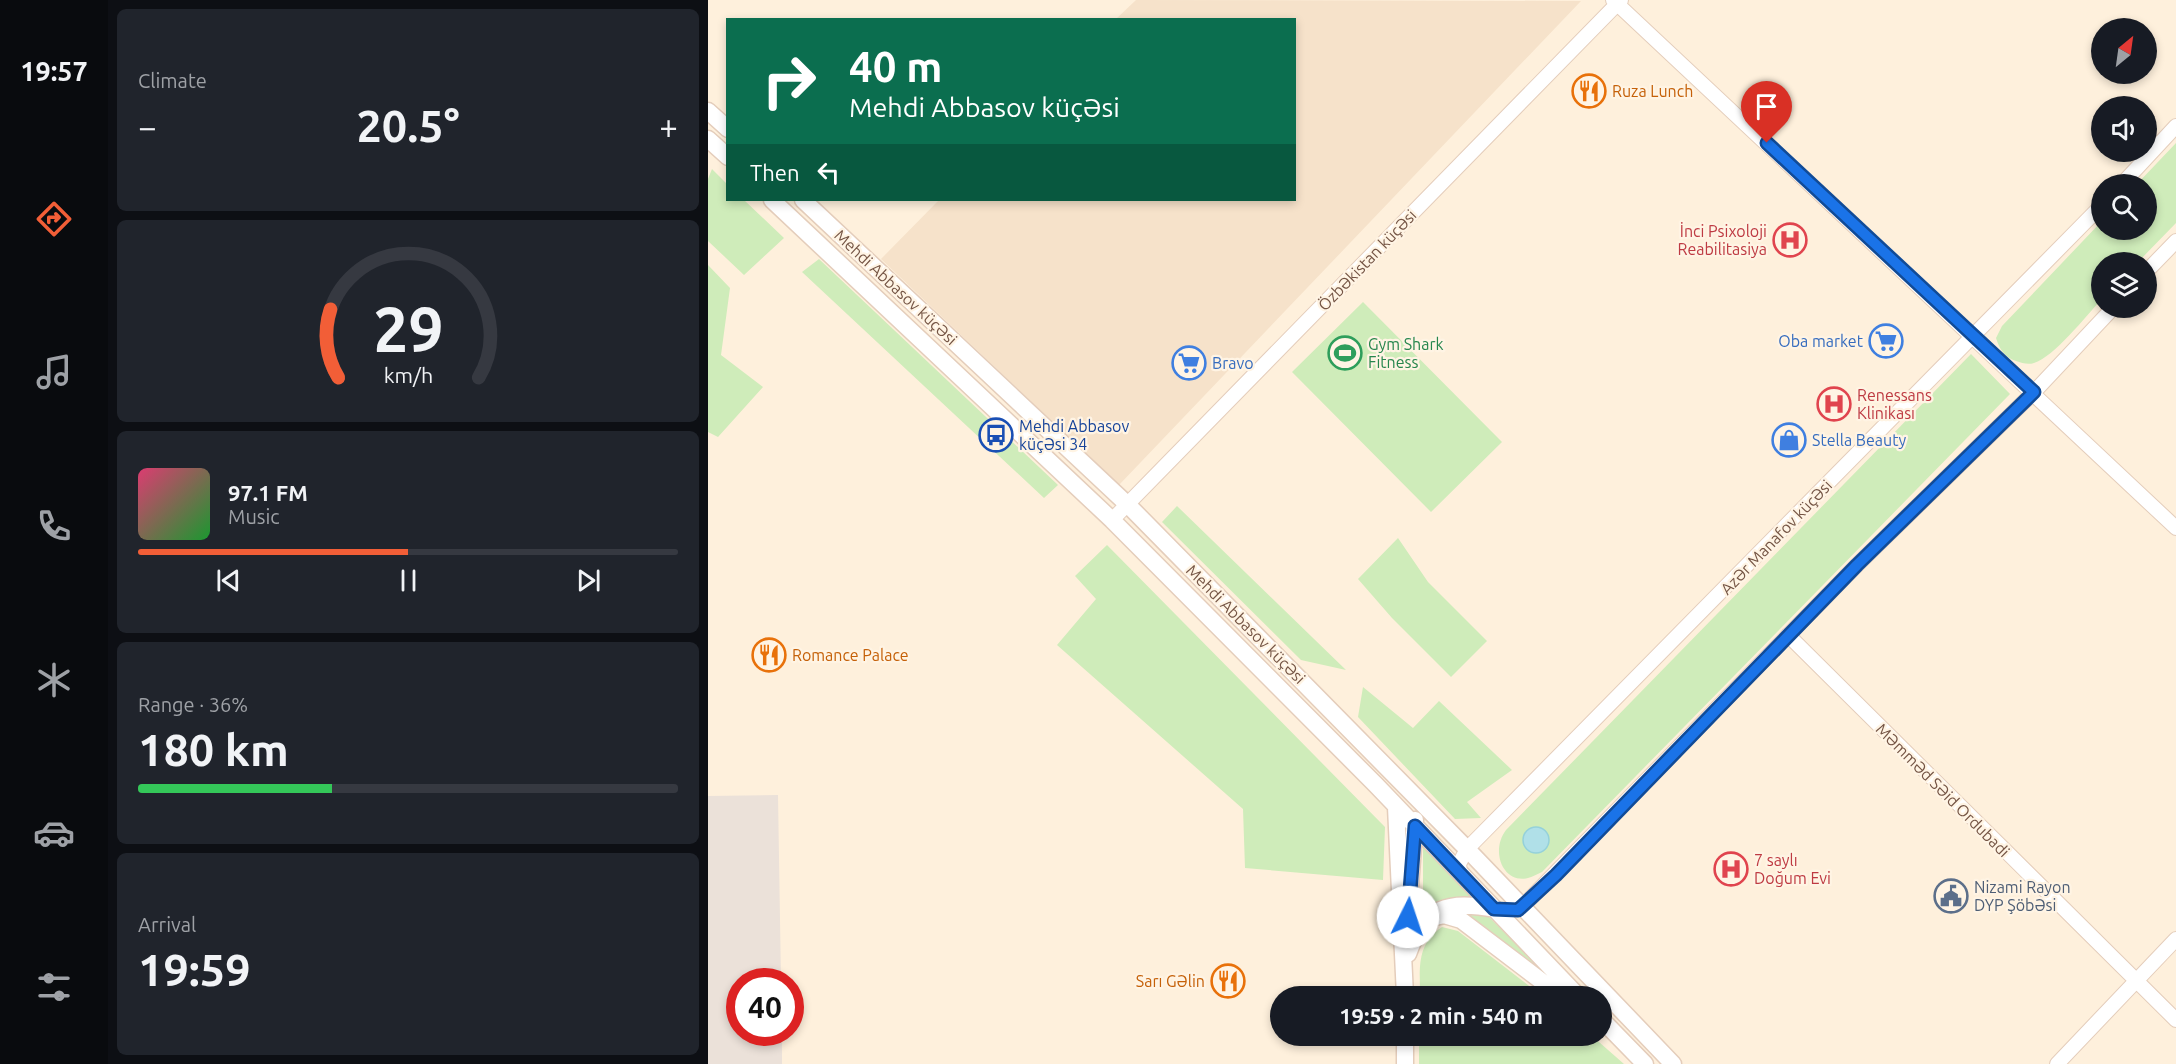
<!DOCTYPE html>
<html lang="en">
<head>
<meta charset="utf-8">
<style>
  :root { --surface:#171b24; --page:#20242c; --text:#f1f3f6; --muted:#9ea1a6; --line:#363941; --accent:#f25e37 }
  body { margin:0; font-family:Ubuntu,sans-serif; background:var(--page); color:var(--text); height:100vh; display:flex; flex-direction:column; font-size:22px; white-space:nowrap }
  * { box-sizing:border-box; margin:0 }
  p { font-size:20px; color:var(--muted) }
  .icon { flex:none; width:33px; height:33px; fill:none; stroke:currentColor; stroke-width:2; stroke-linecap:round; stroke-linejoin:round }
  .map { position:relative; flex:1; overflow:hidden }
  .drawer { display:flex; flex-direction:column; gap:9px; padding:9px; background:#0d0f14; width:600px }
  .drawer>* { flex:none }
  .hud { position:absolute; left:18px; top:18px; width:570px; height:183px; border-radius:0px; box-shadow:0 3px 9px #0003; background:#0b6e4f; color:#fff; overflow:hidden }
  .needle { width:39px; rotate:29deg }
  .buttons { position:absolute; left:1383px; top:18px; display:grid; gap:12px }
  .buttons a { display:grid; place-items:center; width:66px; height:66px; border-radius:50%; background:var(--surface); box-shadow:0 3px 9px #0003; font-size:30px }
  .speed { position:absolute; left:18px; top:968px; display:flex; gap:12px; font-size:30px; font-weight:700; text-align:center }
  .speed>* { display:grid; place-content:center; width:78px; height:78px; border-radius:50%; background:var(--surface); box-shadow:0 3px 9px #0003; line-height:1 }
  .speed .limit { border:9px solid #d22; background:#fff; color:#111 }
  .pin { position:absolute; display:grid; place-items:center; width:51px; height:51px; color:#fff; margin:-62px -26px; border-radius:50% 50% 50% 0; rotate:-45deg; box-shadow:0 0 6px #0007 }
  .pin .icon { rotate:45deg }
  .me { position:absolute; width:66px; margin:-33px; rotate:4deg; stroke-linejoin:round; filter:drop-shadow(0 0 4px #0008) }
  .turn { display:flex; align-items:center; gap:21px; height:126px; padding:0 24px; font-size:27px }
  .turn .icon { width:78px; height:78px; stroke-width:2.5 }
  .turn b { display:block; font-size:42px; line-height:51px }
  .then { display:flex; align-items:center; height:57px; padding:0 24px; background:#0003; gap:12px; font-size:22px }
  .big { font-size:45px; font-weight:700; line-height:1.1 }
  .drawer .tile { flex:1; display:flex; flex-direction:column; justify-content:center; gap:9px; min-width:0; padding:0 21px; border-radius:9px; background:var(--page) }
  .drawer .dial { align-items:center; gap:0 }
  .dial svg { height:156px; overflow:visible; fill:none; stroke:var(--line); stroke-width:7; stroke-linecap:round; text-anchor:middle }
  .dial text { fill:var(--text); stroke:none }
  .song { display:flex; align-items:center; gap:18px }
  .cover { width:72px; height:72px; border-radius:9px; background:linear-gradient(135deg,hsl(340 70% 55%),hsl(130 70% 35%)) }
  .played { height:6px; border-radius:3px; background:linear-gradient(90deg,var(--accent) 50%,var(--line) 50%) }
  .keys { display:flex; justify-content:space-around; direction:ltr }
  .heat { display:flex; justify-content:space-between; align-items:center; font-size:33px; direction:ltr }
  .charge { height:9px; border-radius:4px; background:linear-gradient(90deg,#34c759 36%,var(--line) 0) }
  .trip { position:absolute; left:562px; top:986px; width:342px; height:60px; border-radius:30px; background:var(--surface); box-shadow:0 3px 9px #0003; font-weight:700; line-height:60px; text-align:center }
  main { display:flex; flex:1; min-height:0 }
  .tab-bar { display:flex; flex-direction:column; width:108px; justify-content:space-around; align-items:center; background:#090b0e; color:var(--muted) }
  .tab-bar .icon { width:42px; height:42px }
  .tab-bar .selected { color:var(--accent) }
  .tab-bar b { font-size:27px; color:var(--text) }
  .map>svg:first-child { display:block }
  .residential { fill:#f6e2ca }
  .industrial { fill:#ebe1d9 }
  .green { fill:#cfecba }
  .water { fill:#b0e0e8; stroke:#95d1da; stroke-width:1.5 }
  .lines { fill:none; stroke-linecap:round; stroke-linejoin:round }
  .minor-casing { stroke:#e4cdbb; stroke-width:16 }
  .tertiary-casing { stroke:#e4cdbb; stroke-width:19 }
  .minor { stroke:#fff; stroke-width:14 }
  .tertiary { stroke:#fff; stroke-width:16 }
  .route-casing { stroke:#114b97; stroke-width:15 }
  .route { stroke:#1a73e8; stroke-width:10 }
  .labels { text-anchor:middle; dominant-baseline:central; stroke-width:4.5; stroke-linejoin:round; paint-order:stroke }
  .food-label { font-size:16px; fill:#c56008; stroke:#fff4e4; text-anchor:start }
  .health-label { font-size:16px; fill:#be3a42; stroke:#fff4e4; text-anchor:start }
  .street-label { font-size:16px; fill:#745444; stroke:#fff4e4 }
  .shop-label { font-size:16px; fill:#366cbe; stroke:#fff4e4; text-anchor:start }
  .leisure-label { font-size:16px; fill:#27864d; stroke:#fff4e4; text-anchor:start }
  .transit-label { font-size:16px; fill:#164399; stroke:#fff4e4; text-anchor:start }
  .service-label { font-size:16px; fill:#4e5e75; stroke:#fff4e4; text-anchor:start }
</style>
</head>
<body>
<main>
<nav class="tab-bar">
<b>19:57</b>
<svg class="icon selected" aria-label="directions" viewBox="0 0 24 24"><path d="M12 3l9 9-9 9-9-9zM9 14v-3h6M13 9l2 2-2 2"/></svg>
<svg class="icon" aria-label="music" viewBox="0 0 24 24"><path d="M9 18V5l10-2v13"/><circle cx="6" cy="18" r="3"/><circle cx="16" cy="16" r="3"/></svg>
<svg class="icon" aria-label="phone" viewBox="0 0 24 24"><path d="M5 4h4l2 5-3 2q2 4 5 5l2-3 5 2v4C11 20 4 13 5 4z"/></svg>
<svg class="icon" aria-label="climate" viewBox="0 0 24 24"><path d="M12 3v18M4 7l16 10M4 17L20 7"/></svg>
<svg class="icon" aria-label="car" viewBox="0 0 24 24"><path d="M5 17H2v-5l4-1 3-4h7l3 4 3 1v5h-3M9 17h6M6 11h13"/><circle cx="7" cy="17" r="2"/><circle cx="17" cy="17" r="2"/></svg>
<svg class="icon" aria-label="filters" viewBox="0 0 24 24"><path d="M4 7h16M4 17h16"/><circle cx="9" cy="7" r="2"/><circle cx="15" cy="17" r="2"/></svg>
</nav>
<section class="drawer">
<div class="tile"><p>Climate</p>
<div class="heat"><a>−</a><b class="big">20.5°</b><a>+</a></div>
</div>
<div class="tile dial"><svg viewBox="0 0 100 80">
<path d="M14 69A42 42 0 1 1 86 69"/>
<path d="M14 69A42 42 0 0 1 10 34" stroke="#f25e37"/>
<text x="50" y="56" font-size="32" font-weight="700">29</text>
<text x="50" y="72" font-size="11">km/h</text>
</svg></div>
<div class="tile">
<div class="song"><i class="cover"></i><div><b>97.1 FM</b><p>Music</p></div></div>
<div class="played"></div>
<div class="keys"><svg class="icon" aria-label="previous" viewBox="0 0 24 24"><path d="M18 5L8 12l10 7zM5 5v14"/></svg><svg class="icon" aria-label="pause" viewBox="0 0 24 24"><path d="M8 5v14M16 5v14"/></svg><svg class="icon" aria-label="next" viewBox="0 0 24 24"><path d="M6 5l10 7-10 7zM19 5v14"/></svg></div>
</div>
<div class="tile"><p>Range · 36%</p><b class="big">180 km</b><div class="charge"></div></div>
<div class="tile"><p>Arrival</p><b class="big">19:59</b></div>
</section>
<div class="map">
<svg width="1468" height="1064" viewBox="0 0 1468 1064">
  <rect width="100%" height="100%" fill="#fef0dc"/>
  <path class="residential" d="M428,0L873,1L411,485L173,259L231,200H586V20L408,19Z"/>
  <path class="industrial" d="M70,795L73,981H32V1032H74V1064H0V796Z"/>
  <path class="green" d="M1468,143V223L1430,262H1394L1393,300C1378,316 1346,357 1326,363C1320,365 1314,363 1308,361C1297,358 1291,348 1288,338L1294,326L1393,222L1394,230H1438V184H1429Z
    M4,169L19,184L20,200H36L76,238L36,275L0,241V179Z
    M111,259L350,485L336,498L94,272Z
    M0,265L22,288L13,355L55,387L10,437L0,432Z
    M655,302L794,442L723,512L584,372Z
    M1263,354L1302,394L834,872C829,874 824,877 820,878C795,884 782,851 798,830Z
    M469,506L638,670L593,660L454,522Z
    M690,538L720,582L779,641L743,677L684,618L650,579Z
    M399,545L677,827L675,880L537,868L535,809L349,645L388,599L367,576Z
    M655,687L705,728L731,701L804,770L759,802L773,818L747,819L650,717Z
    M715,843L765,897L730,901L715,910Z
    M755,913L779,915L846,981Z
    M734,927L750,931L834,996H712C712,967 708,945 734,927Z
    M711,1035H883L916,1064H711Z"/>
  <path class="water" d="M815 840a13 13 0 1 1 26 0a13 13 0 1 1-26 0Z"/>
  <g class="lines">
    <defs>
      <path id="minor" d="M905,0L1468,528
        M1414,184L1468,126
        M1438,272L1468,241
        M404,520L913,0
        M1080,635L1468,1020
        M752,873L751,864L759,849L1394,205
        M815,906L1149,565L1326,392L1405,308
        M1349,1064L1468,939"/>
      <path id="tertiary" d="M0,111L20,129
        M0,139L20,157
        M64,200L404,520L668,785L870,996
        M95,200L421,506L759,849L965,1064
        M688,807L697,996
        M702,887L707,820
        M719,919L736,915L753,920L853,996
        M700,954C717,906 740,900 787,909
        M894,1020L937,1064
        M697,1035V1064"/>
    </defs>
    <use href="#minor" class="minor-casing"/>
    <use href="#tertiary" class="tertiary-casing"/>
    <use href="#minor" class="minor"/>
    <use href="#tertiary" class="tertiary"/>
  </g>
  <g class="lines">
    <defs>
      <path id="route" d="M700,917L707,826L786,909L810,910L848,875L1149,565L1326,392L1059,143"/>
    </defs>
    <use href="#route" class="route-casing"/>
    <use href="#route" class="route"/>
  </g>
  <defs>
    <symbol id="restaurant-ring" viewBox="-11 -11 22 22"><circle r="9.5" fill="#fff4e4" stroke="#e8710a" stroke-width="1.5"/><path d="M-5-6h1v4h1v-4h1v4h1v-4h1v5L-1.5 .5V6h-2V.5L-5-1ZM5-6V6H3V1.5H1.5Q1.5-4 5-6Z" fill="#e8710a"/></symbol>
    <symbol id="hospital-ring" viewBox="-11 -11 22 22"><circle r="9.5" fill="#fff4e4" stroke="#e0444e" stroke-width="1.5"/><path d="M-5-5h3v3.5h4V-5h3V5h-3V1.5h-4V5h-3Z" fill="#e0444e"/></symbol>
    <symbol id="supermarket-ring" viewBox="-11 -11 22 22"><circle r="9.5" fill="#fff4e4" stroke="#3f7fe0" stroke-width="1.5"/><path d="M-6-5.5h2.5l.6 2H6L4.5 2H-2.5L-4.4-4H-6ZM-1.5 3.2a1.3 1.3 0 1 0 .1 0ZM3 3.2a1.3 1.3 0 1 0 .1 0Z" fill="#3f7fe0"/></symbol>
    <symbol id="stadium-ring" viewBox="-11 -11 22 22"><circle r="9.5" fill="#fff4e4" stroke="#2e9e5b" stroke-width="1.5"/><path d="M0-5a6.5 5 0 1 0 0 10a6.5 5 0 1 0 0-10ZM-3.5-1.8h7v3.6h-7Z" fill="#2e9e5b"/></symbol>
    <symbol id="bus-ring" viewBox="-11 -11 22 22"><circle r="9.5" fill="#fff4e4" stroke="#1a4fb4" stroke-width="1.5"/><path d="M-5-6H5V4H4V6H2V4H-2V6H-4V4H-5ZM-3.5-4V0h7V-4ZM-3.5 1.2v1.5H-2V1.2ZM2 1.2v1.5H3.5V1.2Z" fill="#1a4fb4"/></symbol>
    <symbol id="shop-ring" viewBox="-11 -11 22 22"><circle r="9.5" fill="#fff4e4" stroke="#3f7fe0" stroke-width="1.5"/><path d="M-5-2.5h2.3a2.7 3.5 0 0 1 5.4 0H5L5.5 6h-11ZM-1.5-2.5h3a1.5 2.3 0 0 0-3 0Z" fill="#3f7fe0"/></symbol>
    <symbol id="civic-ring" viewBox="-11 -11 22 22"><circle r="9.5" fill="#fff4e4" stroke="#5c6f8a" stroke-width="1.5"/><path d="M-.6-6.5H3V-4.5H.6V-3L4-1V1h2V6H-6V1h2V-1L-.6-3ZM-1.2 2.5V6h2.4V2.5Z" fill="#5c6f8a"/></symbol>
  </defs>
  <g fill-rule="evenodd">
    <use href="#restaurant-ring" x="862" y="72" width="38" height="38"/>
    <use href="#hospital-ring" x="1063" y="221" width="38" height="38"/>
    <use href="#supermarket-ring" x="1159" y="322" width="38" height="38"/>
    <use href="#stadium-ring" x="618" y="334" width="38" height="38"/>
    <use href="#supermarket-ring" x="462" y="344" width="38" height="38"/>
    <use href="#hospital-ring" x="1107" y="385" width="38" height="38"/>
    <use href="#bus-ring" x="269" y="416" width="38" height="38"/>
    <use href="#shop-ring" x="1062" y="421" width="38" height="38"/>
    <use href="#restaurant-ring" x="42" y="636" width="38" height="38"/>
    <use href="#hospital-ring" x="1004" y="850" width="38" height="38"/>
    <use href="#civic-ring" x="1224" y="877" width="38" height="38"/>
    <use href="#restaurant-ring" x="501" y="962" width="38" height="38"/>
  </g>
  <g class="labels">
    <g class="food-label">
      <text x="904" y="91">Ruza Lunch</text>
      <text x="84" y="655">Romance Palace</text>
      <text x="497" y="981" text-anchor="end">Sarı Gəlin</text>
    </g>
    <g class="health-label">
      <text x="1059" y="231" text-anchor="end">İnci Psixoloji<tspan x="1059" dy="18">Reabilitasiya</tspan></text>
      <text x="1149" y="395">Renessans<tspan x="1149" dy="18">Klinikası</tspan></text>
      <text x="1046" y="860">7 saylı<tspan x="1046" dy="18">Doğum Evi</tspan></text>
    </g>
    <g class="street-label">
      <text transform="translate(659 260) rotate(-46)">Özbəkistan küçəsi</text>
      <text transform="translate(188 287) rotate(43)">Mehdi Abbasov küçəsi</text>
      <text transform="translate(1068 537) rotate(-46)">Azər Manafov küçəsi</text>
      <text transform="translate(538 624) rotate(45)">Mehdi Abbasov küçəsi</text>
      <text transform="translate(1235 790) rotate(45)">Məmməd Səid Ordubadi</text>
    </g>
    <g class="shop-label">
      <text x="1155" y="341" text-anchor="end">Oba market</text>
      <text x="504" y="363">Bravo</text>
      <text x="1104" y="440">Stella Beauty</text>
    </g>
    <g class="leisure-label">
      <text x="660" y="344">Gym Shark<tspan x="660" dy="18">Fitness</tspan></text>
    </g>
    <g class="transit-label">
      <text x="311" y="426">Mehdi Abbasov<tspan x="311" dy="18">küçəsi 34</tspan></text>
    </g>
    <g class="service-label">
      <text x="1266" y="887">Nizami Rayon<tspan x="1266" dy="18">DYP Şöbəsi</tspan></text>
    </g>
  </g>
</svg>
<div class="buttons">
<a><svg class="needle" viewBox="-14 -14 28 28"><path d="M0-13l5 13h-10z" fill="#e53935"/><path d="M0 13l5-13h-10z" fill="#9ea1a6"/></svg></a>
<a><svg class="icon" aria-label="sound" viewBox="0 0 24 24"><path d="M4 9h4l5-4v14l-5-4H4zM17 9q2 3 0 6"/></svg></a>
<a><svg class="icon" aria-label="search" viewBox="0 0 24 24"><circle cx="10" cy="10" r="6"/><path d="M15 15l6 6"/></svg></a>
<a><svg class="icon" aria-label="layers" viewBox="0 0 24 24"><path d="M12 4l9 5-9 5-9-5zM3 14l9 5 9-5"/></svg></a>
</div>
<div class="speed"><div class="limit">40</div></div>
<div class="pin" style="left:1059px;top:143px;background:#d93025"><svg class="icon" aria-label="arrive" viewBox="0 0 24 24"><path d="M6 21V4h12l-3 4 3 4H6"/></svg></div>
<svg class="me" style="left:700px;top:917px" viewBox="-20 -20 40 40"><circle r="19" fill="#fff"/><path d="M0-13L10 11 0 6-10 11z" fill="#1a73e8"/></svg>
<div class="trip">19:59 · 2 min · 540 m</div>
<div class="hud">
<div class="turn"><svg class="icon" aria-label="right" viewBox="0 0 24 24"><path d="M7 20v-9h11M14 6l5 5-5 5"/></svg><div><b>40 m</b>Mehdi Abbasov küçəsi</div></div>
<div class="then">Then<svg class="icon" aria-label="left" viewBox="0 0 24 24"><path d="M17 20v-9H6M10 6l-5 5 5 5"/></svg></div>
</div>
</div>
</main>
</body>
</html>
